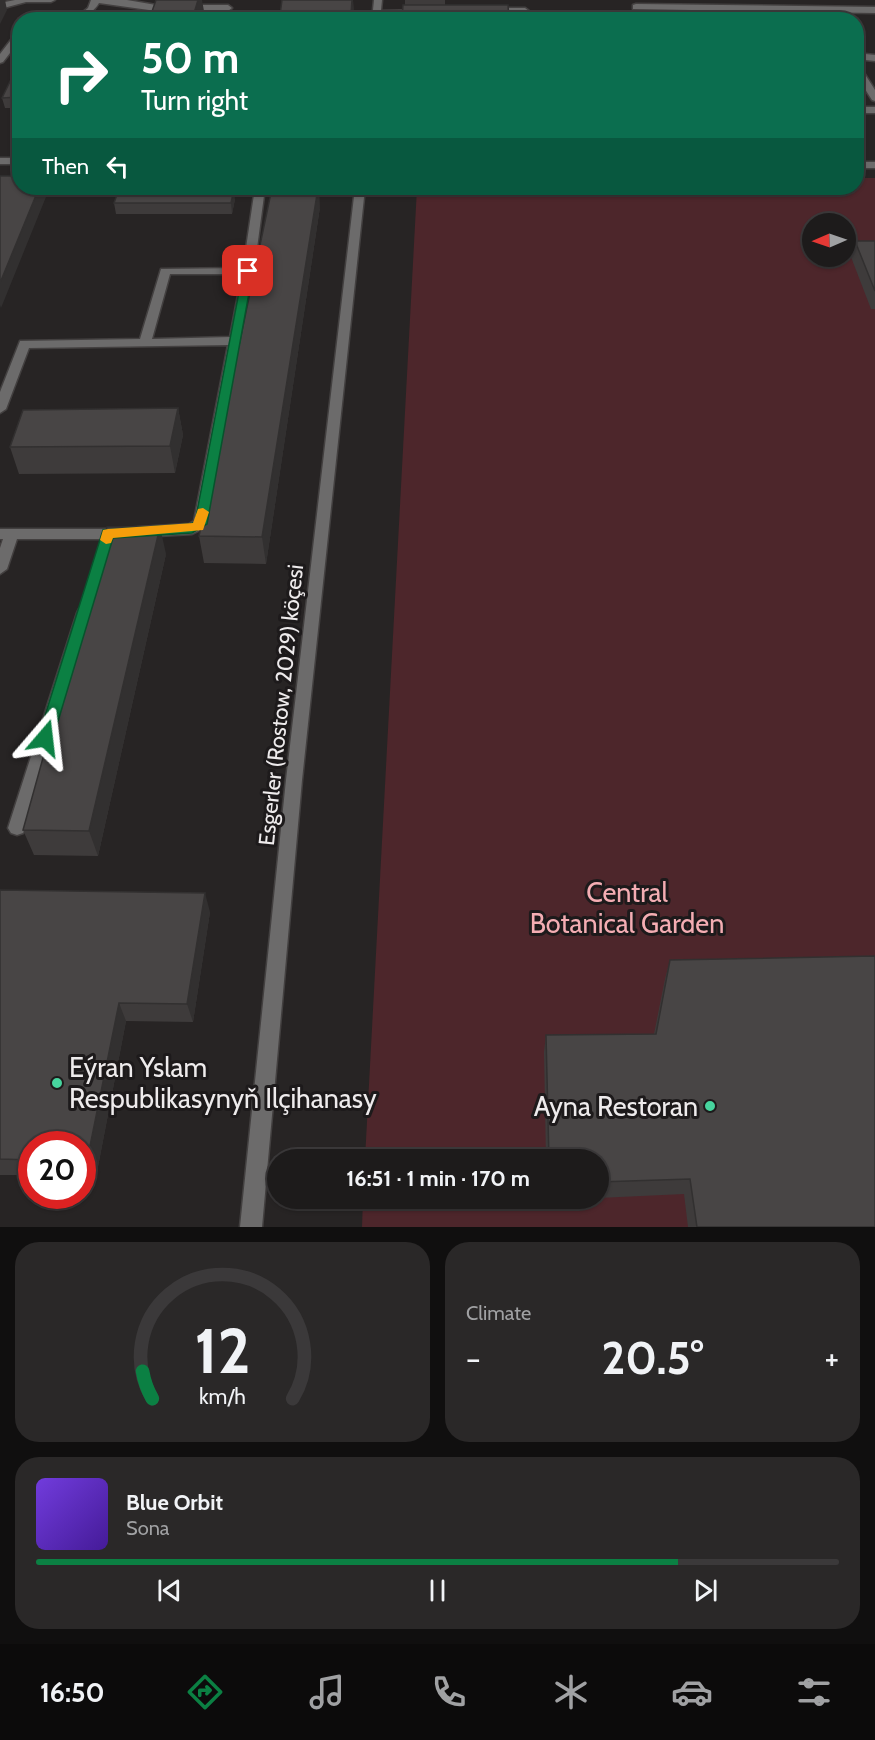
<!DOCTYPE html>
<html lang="en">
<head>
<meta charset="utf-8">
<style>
  :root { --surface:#1d1b1b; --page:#2a2828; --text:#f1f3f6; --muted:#a0a1a3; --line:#3b393a; --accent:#0b8043 }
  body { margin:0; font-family:Cabin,sans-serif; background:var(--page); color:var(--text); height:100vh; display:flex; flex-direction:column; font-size:22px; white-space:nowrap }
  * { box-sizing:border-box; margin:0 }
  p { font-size:20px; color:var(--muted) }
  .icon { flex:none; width:33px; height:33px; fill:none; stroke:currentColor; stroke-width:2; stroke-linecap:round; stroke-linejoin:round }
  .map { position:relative; height:1227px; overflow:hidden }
  .side { display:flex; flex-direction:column; gap:15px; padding:15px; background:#100f0f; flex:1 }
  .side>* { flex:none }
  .hud { position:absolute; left:12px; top:12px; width:852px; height:183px; border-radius:24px; box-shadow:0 2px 4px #0004,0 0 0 2px var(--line); background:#0b6e4f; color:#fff; overflow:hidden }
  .needle { width:39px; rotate:268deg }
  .tools { position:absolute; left:802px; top:213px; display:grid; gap:12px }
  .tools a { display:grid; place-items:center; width:54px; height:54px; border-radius:50%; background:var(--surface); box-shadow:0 2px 4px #0004,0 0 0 2px var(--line); font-size:30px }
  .speed { position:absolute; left:18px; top:1131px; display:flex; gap:12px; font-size:30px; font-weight:700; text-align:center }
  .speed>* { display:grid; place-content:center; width:78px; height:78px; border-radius:50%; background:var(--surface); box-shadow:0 2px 4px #0004,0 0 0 2px var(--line); line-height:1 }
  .speed .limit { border:9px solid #d22; background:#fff; color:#111 }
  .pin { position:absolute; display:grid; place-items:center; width:51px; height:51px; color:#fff; margin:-26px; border-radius:12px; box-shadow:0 3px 9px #0006 }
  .me { position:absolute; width:66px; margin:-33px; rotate:17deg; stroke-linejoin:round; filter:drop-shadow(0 0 4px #0008) }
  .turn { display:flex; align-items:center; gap:21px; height:126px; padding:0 30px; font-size:27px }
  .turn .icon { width:78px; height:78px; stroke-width:2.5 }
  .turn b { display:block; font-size:42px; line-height:51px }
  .then { display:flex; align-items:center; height:57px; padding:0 30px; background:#0003; gap:12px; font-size:22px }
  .big { font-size:45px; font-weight:700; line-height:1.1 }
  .side .widget { flex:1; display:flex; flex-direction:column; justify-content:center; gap:9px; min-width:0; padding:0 21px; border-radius:24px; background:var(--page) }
  .side .dial { align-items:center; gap:0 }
  .dial svg { height:156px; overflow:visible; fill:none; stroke:var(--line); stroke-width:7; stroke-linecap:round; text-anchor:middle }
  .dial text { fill:var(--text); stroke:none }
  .song { display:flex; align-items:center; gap:18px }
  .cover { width:72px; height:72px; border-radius:9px; background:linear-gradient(135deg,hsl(260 70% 55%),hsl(260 70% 35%)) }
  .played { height:6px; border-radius:3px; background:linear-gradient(90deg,var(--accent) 80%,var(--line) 80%) }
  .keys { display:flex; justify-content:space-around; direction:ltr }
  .heat { display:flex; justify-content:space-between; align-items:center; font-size:33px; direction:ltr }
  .side .tiles { flex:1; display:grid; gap:15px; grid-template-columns:1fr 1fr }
  .widget:last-child { grid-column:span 2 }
  .trip { position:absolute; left:267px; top:1149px; width:342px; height:60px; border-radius:30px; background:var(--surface); box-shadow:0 2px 4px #0004,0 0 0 2px var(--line); font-weight:700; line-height:60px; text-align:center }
  .tab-bar { display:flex; height:96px; justify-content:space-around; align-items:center; background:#0c0b0b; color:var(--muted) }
  .tab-bar .icon { width:42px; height:42px }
  .tab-bar .active { color:var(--accent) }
  .tab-bar b { font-size:27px; color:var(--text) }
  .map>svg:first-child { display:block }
  .green { fill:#4d262b; fill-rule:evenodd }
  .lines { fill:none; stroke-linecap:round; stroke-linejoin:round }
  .service-casing { stroke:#434040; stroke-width:3 }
  .minor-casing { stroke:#434040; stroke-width:3 }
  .service { fill:#6c6b6b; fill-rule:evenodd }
  .minor { fill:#6c6b6b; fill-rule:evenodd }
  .wall { fill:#3e3b3b }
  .shaded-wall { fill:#323030 }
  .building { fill:#484545; stroke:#323030; stroke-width:1.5 }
  .route { fill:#0b8043; stroke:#07532c; stroke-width:1.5 }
  .slow { fill:#f59e0b }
  .poi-dot { fill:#47d49e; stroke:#1d1a1b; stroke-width:2 }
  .labels { text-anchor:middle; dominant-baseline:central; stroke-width:6; stroke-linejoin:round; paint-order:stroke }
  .street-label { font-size:22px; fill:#eeebec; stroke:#1d1a1b }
  .near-park-label { font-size:27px; fill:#f4adb3; stroke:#1d1a1b }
  .near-poi-label { font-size:27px; fill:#eeebec; stroke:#1d1a1b; text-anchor:start }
</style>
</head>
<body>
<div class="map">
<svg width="875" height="1227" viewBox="0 0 875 1227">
  <rect width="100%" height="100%" fill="#272424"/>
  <path class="green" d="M857,178H875V1227H362L363,1199L598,1198V1160L365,1159L417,188H856ZM813,224H846V256H813Z"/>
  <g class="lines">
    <defs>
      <path id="service" d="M15,0H55L51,2H26L0,9V3Z
        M91,0H127L156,5H228L232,8L228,11H156L99,3C87,24 56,20 34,20L83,12L88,8Z
        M636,4L875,7V13L633,9V5Z
        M488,8H525L529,11L525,14L485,13L484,11Z
        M422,10L425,11V15L377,17L373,14L377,11Z
        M17,32H20V40L3,62L0,63V54Z
        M856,53L875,55V61L856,59Z
        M856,64L859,65L875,90V101L872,100L856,75Z
        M856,107H875V113H856Z
        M255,188H265L254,271L206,527L192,534L108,539H17L7,569L0,574V548L3,539H0V529H108L189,524L194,521L228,345L29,348L6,409L0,413V392L20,341L140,339L161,269L243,268ZM170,274H242L230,337L152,339Z
        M84,608L89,609L91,613L26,828L23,833L17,835L11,833L8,828L77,613L79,609Z"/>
      <path id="minor" d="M374,0H382L380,20H372Z
        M0,158H20V164H0Z
        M856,162H875V168H856Z
        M355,188H365L302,780L262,1227H240L286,780Z"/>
    </defs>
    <use href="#service" class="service-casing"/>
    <use href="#minor" class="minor-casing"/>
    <use href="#service" class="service"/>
    <use href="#minor" class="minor"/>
  </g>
  <path class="wall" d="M353,0L354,20H280V15Z
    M405,0H445V5H405Z
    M20,61V108H5L2,98Z
    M235,199L232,214H116L114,203Z
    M320,207L266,564L204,563L199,536Z
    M855,241H875V309H871L851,257Z
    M178,408L183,435L175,473L19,474L10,447Z
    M166,554L98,856L34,855L23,830Z
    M0,890L210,912L193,1022L126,1021L96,1177L82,1176V1144H32V1175H0Z
    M670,960L875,1227H688L684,1194L598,1198V1160H546L544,1052L546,1035L654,1034L665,979Z
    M547,1198H573L547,1199Z"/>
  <path class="shaded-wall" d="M0,0H5L7,10L0,24Z
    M198,0H202L204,11L202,20H192Z
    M352,0H353L354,20H351Z
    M39,188H47L48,192L1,308L0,305V283Z
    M318,188H319L320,207L266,564L262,537Z
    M234,189L235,199L232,214L231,203Z
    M178,408L183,435L175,473L170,446Z
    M160,527L166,554L98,856L89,831Z
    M205,893L210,912L193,1022L187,1004Z
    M119,1003L126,1021L96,1177L87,1161Z"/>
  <path class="building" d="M156,0H198L192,20H149Z
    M282,0H352L351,14L280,15Z
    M403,5H508L509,20H402Z
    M20,61V97L2,98Z
    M0,176H20V188H39L0,283Z
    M272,188H318L262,537L199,536Z
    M119,189H234L231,203H114Z
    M855,241H875V291Z
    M178,408L170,446L10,447L23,410Z
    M107,527H160L89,831L23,830Z
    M0,890L205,893L187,1004L119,1003L87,1161H82V1144H32V1160L0,1159Z
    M875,956V1227H697L690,1179L598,1182V1160H549L546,1035L656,1034L670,960Z"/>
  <path class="route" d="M248,268L253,271L207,524L192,533L113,538L53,738L51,742H40L38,738L103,530L190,524L195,522L243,271Z"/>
  <path class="slow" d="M203,508L209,512L203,530L113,538L111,543L106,544L100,540L103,530L108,529L193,523L198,509Z"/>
  <g class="poi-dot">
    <circle cx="57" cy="1083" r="6"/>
    <circle cx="710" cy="1106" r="6"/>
  </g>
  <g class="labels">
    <g class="street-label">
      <text transform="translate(281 705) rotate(-84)">Esgerler (Rostow, 2029) köçesi</text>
    </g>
    <g class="near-park-label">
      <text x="627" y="892">Central<tspan x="627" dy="31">Botanical Garden</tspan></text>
    </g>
    <g class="near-poi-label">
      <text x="69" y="1067">Eýran Yslam<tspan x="69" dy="31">Respublikasynyň Ilçihanasy</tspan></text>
      <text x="698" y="1106" text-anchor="end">Ayna Restoran</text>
    </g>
  </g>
</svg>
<div class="tools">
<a><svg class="needle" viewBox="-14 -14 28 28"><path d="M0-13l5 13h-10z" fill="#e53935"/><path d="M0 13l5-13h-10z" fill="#a0a1a3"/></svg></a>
</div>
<div class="speed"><div class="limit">20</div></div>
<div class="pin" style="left:248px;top:271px;background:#d93025"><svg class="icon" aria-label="arrive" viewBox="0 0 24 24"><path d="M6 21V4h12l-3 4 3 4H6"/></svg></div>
<svg class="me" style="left:45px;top:738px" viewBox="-20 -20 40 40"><path d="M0-17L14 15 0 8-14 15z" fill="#0b8043" stroke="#fff" stroke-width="4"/></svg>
<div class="trip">16:51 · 1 min · 170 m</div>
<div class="hud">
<div class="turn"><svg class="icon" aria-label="right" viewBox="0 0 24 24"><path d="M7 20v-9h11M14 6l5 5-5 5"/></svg><div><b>50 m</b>Turn right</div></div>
<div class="then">Then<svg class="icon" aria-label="left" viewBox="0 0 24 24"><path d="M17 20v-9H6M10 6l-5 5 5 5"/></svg></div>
</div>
</div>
<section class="side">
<div class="tiles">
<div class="widget dial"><svg viewBox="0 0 100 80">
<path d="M14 69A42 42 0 1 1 86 69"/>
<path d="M14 69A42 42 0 0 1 9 55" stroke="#0b8043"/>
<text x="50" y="56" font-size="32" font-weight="700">12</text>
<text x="50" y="72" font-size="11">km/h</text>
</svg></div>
<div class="widget"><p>Climate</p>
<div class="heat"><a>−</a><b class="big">20.5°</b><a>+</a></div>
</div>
<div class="widget">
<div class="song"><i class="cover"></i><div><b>Blue Orbit</b><p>Sona</p></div></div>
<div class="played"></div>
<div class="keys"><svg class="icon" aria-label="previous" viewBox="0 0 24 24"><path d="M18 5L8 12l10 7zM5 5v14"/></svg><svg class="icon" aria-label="pause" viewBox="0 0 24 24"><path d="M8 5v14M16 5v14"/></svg><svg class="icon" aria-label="next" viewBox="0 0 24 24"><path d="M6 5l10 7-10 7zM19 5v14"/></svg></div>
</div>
</div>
</section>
<nav class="tab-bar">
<b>16:50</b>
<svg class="icon active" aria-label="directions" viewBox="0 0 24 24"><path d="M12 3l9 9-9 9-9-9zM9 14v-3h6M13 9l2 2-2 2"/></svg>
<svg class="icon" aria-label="music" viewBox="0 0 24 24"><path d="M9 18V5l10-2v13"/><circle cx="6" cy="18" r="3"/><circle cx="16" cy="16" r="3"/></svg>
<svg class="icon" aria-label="phone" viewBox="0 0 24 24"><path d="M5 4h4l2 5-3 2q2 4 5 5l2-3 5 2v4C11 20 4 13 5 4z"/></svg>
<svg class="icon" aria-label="climate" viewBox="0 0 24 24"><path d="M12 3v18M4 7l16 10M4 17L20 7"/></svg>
<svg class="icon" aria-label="car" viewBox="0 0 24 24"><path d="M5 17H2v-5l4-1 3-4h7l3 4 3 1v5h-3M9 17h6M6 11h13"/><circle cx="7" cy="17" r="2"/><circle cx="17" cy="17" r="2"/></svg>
<svg class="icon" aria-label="filters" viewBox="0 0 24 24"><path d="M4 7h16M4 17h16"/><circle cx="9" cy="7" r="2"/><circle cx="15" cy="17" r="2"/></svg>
</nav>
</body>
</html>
